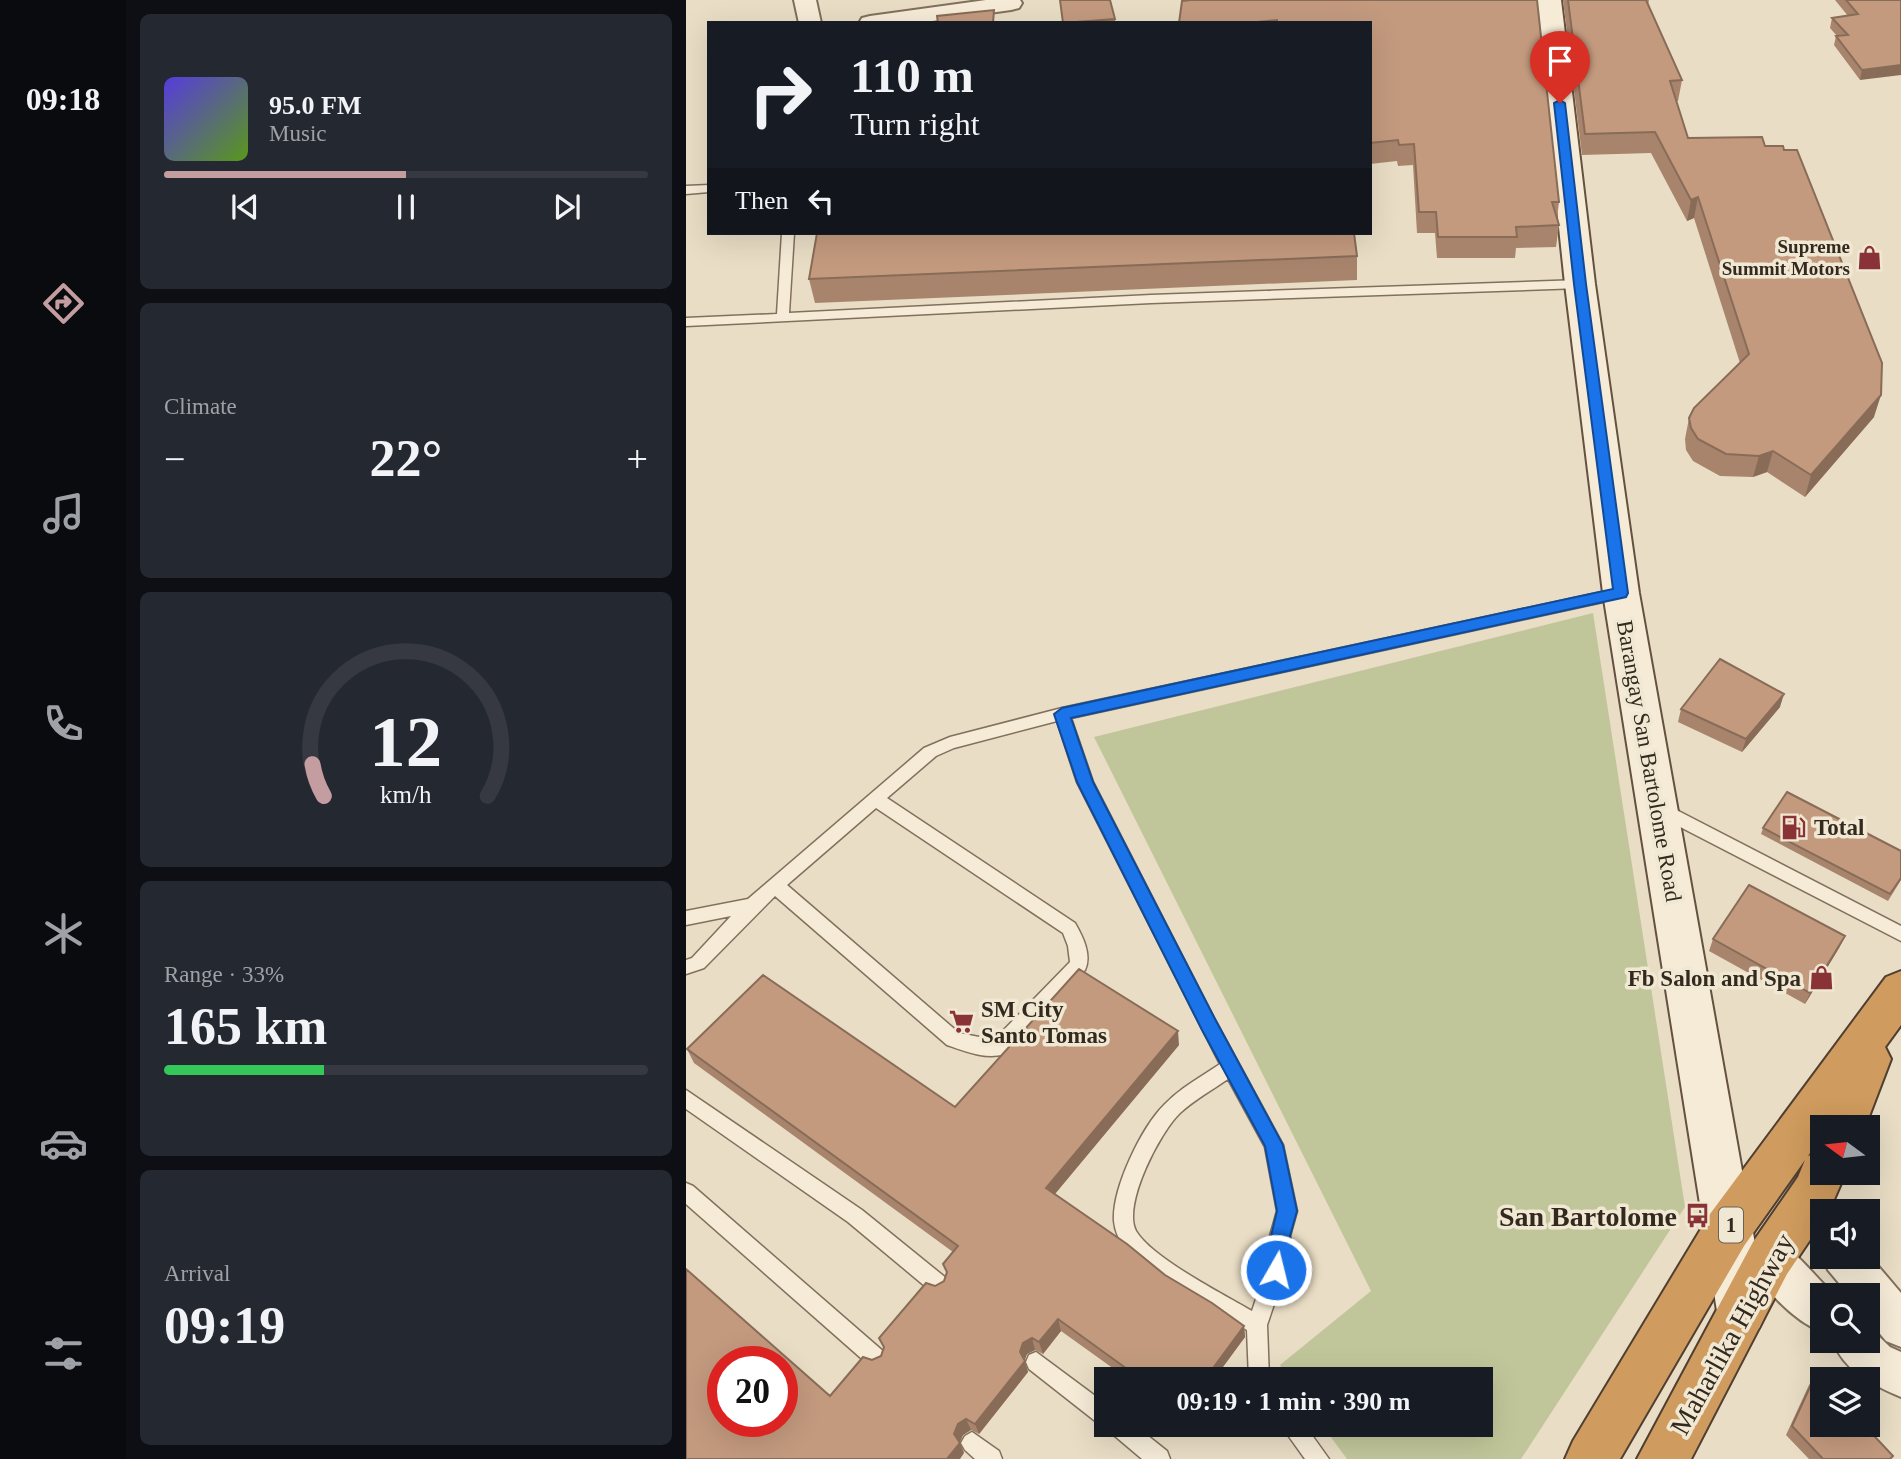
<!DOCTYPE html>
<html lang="en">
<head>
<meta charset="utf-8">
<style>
  :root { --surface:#171b24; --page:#242831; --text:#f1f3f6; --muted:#9ea1a6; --line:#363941; --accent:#c39da0 }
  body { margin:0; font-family:Georgia,serif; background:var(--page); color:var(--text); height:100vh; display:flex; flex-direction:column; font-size:26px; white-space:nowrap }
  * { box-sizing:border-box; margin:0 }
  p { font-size:23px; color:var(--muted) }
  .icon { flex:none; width:38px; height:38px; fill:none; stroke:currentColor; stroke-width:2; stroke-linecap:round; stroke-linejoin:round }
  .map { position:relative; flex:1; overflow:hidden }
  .panel { display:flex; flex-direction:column; gap:14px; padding:14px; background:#0d0f14; width:560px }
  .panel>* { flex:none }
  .top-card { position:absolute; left:21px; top:21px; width:665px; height:214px; border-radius:0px; box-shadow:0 7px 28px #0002; background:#171b24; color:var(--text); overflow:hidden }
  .needle { width:46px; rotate:285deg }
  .tools { position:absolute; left:1124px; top:1115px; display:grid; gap:14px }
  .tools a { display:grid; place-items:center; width:70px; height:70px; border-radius:0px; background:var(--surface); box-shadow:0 7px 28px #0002; font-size:35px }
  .speed { position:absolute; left:21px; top:1346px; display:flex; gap:14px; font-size:35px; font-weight:700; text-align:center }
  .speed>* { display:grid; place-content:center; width:91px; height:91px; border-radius:50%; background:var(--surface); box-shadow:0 7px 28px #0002; line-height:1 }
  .speed .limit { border:10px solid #d22; background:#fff; color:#111 }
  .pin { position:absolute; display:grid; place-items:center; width:60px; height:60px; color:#fff; margin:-72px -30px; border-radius:50% 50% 50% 0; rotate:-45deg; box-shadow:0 0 7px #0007 }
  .pin .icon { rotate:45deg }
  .me { position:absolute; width:77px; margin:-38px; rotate:8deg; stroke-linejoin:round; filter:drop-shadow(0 0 5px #0008) }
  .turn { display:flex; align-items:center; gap:24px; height:147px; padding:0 28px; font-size:32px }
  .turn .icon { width:91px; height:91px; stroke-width:2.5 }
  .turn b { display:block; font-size:49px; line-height:60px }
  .then { display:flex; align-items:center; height:66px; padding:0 28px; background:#0003; gap:14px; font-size:26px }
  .big { font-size:52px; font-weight:800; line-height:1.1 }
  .panel .tile { flex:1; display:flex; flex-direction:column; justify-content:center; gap:10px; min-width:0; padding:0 24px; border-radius:10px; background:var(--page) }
  .panel .dial { align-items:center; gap:0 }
  .dial svg { height:182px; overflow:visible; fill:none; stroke:var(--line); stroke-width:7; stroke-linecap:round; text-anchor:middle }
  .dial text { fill:var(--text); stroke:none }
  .song { display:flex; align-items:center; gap:21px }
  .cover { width:84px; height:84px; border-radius:10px; background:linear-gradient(135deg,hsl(250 70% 55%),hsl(90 70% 35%)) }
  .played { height:7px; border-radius:4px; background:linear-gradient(90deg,var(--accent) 50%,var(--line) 50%) }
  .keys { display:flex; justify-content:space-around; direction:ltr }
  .heat { display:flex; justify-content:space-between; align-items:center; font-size:38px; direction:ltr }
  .charge { height:10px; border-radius:5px; background:linear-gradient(90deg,#34c759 33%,var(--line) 0) }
  .trip { position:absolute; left:408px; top:1367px; width:399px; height:70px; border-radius:0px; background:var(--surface); box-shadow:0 7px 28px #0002; font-weight:800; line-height:70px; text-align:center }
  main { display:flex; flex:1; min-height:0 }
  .menu { display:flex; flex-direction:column; width:126px; justify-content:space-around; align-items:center; background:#090b0e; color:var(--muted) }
  .menu .icon { width:49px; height:49px }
  .menu .on { color:var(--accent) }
  .menu b { font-size:32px; color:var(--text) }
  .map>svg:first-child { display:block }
  .green { fill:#c1c69a }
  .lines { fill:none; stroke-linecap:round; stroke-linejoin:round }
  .lane-casing { stroke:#82705d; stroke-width:3 }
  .street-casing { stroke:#82705d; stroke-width:4 }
  .secondary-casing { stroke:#645140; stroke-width:4 }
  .highway-casing { stroke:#503f31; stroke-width:4 }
  .lane { fill:#f5ebd7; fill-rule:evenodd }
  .street { fill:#f5ebd7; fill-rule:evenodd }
  .secondary { fill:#f5ebd7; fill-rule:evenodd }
  .highway { fill:#cf9b5e; fill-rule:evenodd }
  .wall { fill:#a8846c }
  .shaded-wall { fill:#886c58 }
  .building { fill:#c39a7e; stroke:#886c58; stroke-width:2; fill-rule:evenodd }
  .route { fill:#1a73e8; stroke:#114b97; stroke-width:2 }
  .labels { text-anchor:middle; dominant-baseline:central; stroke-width:7; stroke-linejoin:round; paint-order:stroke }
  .far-poi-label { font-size:19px; font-weight:bold; fill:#33291f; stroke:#f1e8d3; text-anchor:end }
  .shield { fill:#f1e8d3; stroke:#6c6255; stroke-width:2 }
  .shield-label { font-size:21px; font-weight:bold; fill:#33291f }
  .street-label { font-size:23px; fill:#33291f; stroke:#f1e8d3 }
  .poi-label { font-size:23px; font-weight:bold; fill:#33291f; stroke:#f1e8d3; text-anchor:start }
  .near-poi-label { font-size:28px; font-weight:bold; fill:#33291f; stroke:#f1e8d3; text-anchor:end }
  .near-street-label { font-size:28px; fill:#33291f; stroke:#f1e8d3 }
</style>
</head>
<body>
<main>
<nav class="menu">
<b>09:18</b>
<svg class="icon on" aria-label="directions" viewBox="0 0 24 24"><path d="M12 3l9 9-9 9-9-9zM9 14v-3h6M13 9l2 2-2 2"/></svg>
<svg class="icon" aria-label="music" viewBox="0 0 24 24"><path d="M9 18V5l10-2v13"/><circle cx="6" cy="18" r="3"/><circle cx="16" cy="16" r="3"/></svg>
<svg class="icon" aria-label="phone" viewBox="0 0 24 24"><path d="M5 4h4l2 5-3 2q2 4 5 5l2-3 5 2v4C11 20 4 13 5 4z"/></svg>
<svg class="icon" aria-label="climate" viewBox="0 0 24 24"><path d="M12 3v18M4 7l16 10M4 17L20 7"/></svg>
<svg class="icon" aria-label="car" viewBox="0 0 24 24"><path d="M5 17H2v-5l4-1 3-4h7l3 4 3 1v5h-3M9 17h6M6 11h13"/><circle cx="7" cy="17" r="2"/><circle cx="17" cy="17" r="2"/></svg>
<svg class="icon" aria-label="filters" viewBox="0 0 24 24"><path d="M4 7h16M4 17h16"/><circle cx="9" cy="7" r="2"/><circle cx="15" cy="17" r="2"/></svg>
</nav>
<section class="panel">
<div class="tile">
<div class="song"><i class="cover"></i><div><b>95.0 FM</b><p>Music</p></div></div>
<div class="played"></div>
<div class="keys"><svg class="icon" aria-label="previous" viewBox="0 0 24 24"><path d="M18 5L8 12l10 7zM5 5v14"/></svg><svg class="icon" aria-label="pause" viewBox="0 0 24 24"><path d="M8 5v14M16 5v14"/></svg><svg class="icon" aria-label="next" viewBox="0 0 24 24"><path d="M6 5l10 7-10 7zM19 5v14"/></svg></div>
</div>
<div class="tile"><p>Climate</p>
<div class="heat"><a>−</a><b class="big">22°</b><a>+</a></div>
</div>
<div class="tile dial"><svg viewBox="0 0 100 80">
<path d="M14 69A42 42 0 1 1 86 69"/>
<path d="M14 69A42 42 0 0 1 9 55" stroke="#c39da0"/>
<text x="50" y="56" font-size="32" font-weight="700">12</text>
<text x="50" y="72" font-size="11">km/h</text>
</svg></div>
<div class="tile"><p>Range · 33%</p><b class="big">165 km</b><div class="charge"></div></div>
<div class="tile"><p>Arrival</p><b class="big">09:19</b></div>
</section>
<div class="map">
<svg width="1215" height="1459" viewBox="0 0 1215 1459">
  <rect width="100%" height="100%" fill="#e9ddc5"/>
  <path class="green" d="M907,613L999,1207L835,1459H661L636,1425L794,1424V1379H603L594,1365L685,1291L408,737Z"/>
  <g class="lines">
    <defs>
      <path id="lane" d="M23,185V192L0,194V186Z
        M96,233H108L103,313L465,295L894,280L900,284L894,288L465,303L0,326V318L91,314Z
        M935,588L940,589L942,593L940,597L385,718L407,782L528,1018L597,1145L611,1211L604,1236L606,1251L581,1325L583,1379H563L561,1330C523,1308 470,1284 441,1250C434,1242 429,1232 428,1221C426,1189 455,1128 478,1105C494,1088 515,1077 534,1064L391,782L371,721L268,748L250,756L201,798L389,923C397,937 406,955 399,970L318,1054C301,1060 278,1051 261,1045L89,896L18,968L0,974V960L6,958L45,916L0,925V911L62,899L238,748L264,737L376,708ZM190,808L377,933L382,946L384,962L308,1040L273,1033L101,885ZM542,1079L579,1147L591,1211L584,1236L586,1251L566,1311C537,1294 466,1258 450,1231C436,1205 474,1132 494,1113C508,1100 526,1090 542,1079Z
        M975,802L1215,926V941L969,814L967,809L969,804Z
        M0,1090L176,1210L260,1278L263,1285L260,1292L253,1295L246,1292L162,1222L0,1109Z
        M0,1183L7,1186L198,1352L201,1359L198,1366L191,1369L184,1366L0,1204Z
        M350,1352L420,1404V1424H447L481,1451L484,1459H456L423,1431L421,1427L413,1424L343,1369L340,1362L343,1355Z
        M594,1424H618L643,1459H619Z
        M286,1432L313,1451L316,1459H289L279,1450L275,1443L279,1436Z"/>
      <path id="street" d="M108,0H130L135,23H113Z
        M300,0H334L336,3L333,8L325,10L232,23H173L176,18L184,16Z
        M1084,1238C1110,1248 1128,1277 1149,1295H1136V1332C1106,1320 1076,1288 1063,1258L1069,1244Z
        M1181,1253L1215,1293V1347L1200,1341L1181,1318V1295H1163L1142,1270L1136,1256H1181Z
        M1181,1325L1204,1347L1215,1352V1397C1185,1384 1159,1372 1146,1340H1181Z"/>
      <path id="secondary" d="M849,0H875L909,284L953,593L1081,1311L1073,1328L1056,1335L1039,1328L1031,1311L917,593L879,284Z"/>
      <path id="highway" d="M1215,971V1025L1199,1047L1205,1059L1179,1127H1136V1136L1122,1156L1136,1151V1172H1160L1143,1211H1136V1222L1101,1274L1005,1459H951L1067,1242L1112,1177L1119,1160L1058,1246L934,1459H879L887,1441L1024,1214L1200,977Z"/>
    </defs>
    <use href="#lane" class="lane-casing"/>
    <use href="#street" class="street-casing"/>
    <use href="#secondary" class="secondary-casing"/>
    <use href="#highway" class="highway-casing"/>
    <use href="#lane" class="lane"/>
    <use href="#street" class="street"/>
    <use href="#secondary" class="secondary"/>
    <use href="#highway" class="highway"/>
  </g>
  <path class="wall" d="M851,0L873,202L871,218L873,225L870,247L830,248L829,258H751L749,233H731L727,165L712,166L711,161L684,164V23H493Z
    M877,0H963L962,5L996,80L992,101H990L1002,138L1188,417L1119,497L1081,472L1067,477L1034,476L1007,461L1000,450L999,439L1003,418L1054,363L1008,218L1001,221L965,153L896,155Z
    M1149,0H1215L1174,80L1148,45L1150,36H1151L1144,28L1146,18L1162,16Z
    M429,19V23H377Z
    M671,256V280L129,303L123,279Z
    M1094,707L1056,752L992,722L995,709Z
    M1077,828L1215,851V880L1202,901L1075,834Z
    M1159,936L1153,948L1119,1004L1023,951L1027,939Z
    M493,1045L369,1194L479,1275L558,1326L559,1337L528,1379H442L375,1331L357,1354L349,1350L341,1354L339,1360L342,1372L293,1434L285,1430L277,1435L274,1442L278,1453L144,1396L186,1360L195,1356L249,1286L258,1281L261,1274L257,1264L267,1252L8,1063L1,1049L269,1107Z
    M1129,1376L1205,1459H1123L1100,1435L1123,1385Z"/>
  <path class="shaded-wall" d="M1215,65V75L1174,80L1176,70Z
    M1012,197L1008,218L1001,221L1005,200Z
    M1195,395L1188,417L1119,497L1125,475Z
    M1087,451L1081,472L1067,477L1073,456Z
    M1098,694L1094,707L1056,752L1060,739Z
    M1159,936L1153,948L1119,1004L1124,993Z
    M492,1031L493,1045L363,1201L360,1188Z
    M372,1319L375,1331L357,1354L353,1342Z
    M558,1326L559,1337L528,1379H519Z
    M346,1338L349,1350L341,1354L338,1361H339L342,1372L293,1434L289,1424L334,1352L337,1343Z
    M280,1419L285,1430L277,1435L273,1444L274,1443L278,1453L274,1459H261L268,1434L272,1424Z"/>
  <path class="building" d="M374,0H424L429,19L377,23Z
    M505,0H851L873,202H866L873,225L830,227L831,237H752L750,212H733L728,144L713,145L712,140L684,143V23H591V20L562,23H493L496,1Z
    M882,0H960L996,80L984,81L1002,138L1076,137L1079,146H1097L1098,150H1111L1196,363L1195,395L1125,475L1087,451L1073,456L1040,454L1012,439L1005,428L1003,418L1008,408L1063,354L1012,197L1005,200L969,132L899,134Z
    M1160,0H1215V65L1176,70L1150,36L1162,35L1146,18L1172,14Z
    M308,10L307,23H252L251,16Z
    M131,233H668L671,256L123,279Z
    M1034,659L1098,694L1060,739L995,709Z
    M1101,792L1215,851V878L1204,894L1077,828Z
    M1063,885L1159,936L1124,993L1027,939Z
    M393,969L492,1031L360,1188L441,1244L479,1275L526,1303L558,1326L519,1379H455L372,1319L353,1342L346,1338L337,1343L334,1352L339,1361L289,1424L280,1419L272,1424L268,1434L274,1443L261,1459H0V1269L144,1396L177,1357L186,1360L195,1356L198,1347L193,1338L240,1283L249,1286L258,1281L261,1272L257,1264L272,1246L1,1049L77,975L269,1107ZM37,1362H96V1421H37Z
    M1129,1376L1136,1383V1424H1177L1207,1456L1204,1459H1137L1106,1426Z"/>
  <path class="route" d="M874,100L879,103L900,284L942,593L940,597L385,718L407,782L529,1019L597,1145L611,1211L604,1236L606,1251L597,1277L590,1280L582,1277L580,1270L586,1251L585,1236L591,1211L579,1146L516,1030L391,782L368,714L376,708L927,589L888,284L868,103Z"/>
  <defs>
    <symbol id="shop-bare" viewBox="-9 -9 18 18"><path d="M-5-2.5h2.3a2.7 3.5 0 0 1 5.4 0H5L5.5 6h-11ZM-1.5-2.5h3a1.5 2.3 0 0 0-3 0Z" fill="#8a3336" stroke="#f1e8d3" stroke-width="2.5" paint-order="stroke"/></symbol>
    <symbol id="fuel-bare" viewBox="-9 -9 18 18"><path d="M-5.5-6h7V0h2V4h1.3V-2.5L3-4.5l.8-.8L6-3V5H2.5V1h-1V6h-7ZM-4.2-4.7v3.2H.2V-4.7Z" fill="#8a3336" stroke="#f1e8d3" stroke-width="2.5" paint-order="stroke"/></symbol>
    <symbol id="supermarket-bare" viewBox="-9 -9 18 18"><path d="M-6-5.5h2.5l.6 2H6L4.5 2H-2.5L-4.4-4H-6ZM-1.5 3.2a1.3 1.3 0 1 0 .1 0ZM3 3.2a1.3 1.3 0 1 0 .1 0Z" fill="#8a3336" stroke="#f1e8d3" stroke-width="2.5" paint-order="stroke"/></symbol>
    <symbol id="bus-bare" viewBox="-9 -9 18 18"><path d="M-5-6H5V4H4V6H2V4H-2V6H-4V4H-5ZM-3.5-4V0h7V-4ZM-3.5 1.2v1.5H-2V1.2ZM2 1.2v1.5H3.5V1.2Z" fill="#8a3336" stroke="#f1e8d3" stroke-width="2.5" paint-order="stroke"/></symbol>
  </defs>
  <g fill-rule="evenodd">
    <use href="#shop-bare" x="1166" y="240" width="35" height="35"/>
    <use href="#fuel-bare" x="1090" y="810" width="35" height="35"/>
    <use href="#shop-bare" x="1118" y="960" width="35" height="35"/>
    <use href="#supermarket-bare" x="258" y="1004" width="35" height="35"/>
    <use href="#bus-bare" x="994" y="1198" width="35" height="35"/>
  </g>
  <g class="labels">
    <g class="far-poi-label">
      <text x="1164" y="246">Supreme<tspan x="1164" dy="22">Summit Motors</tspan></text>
    </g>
    <rect class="shield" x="1033" y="1207.5" width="24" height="35" rx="5"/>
    <g class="shield-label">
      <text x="1045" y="1225">1</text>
    </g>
    <g class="street-label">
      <text transform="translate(963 761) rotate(80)">Barangay San Bartolome Road</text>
    </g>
    <g class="poi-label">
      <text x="1128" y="827">Total</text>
      <text x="1115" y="978" text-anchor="end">Fb Salon and Spa</text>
      <text x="295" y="1009">SM City<tspan x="295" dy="26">Santo Tomas</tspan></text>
    </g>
    <g class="near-poi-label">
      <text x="991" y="1216">San Bartolome</text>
    </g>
    <g class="near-street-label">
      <text transform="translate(1046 1334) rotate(-61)">Maharlika Highway</text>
    </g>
  </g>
</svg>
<div class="tools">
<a><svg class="needle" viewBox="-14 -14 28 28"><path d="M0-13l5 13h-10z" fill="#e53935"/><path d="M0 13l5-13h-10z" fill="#9ea1a6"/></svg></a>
<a><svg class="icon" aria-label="sound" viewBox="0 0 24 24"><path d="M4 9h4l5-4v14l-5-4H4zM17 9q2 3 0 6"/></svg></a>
<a><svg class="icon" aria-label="search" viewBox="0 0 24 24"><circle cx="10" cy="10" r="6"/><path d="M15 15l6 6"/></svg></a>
<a><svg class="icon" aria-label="layers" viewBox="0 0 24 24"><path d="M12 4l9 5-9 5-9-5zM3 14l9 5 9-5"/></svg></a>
</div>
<div class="speed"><div class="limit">20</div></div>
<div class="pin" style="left:874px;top:103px;background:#d93025"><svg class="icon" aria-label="arrive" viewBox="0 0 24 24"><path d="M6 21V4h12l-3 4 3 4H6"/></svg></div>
<svg class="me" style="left:590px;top:1270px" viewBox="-20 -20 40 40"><circle r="17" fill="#1a73e8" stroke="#fff" stroke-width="3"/><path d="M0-11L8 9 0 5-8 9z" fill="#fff"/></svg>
<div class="trip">09:19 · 1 min · 390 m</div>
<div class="top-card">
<div class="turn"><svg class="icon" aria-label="right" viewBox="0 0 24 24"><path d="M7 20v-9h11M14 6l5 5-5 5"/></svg><div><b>110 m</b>Turn right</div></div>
<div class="then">Then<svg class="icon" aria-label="left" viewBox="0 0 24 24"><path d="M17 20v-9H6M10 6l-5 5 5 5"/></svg></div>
</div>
</div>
</main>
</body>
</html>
